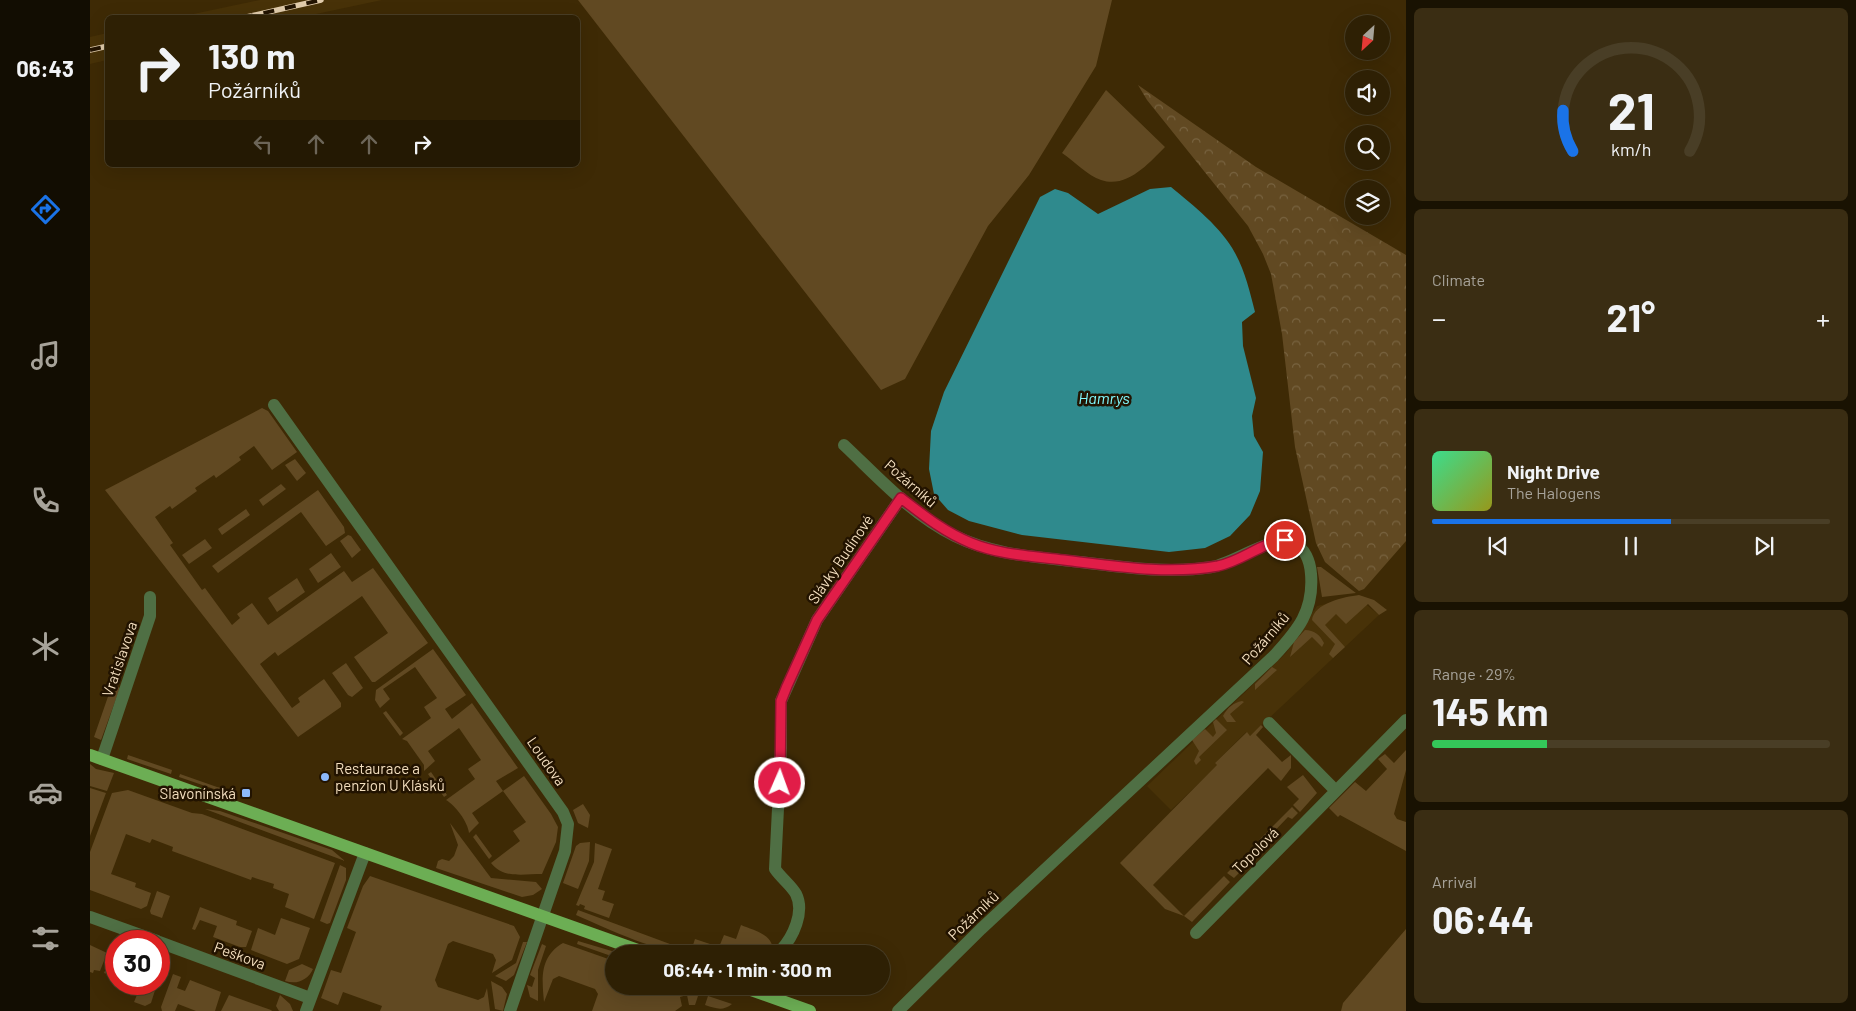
<!DOCTYPE html>
<html lang="en">
<head>
<meta charset="utf-8">
<style>
  :root { --surface:#2e2004; --page:#3a2d13; --text:#f1f3f6; --muted:#a7a39a; --line:#493e26; --accent:#1a73e8 }
  body { margin:0; font-family:Barlow,sans-serif; background:var(--page); color:var(--text); height:100vh; display:flex; flex-direction:column; font-size:19px; white-space:nowrap }
  * { box-sizing:border-box; margin:0 }
  p { font-size:16px; color:var(--muted) }
  .icon { flex:none; width:28px; height:28px; fill:none; stroke:currentColor; stroke-width:2; stroke-linecap:round; stroke-linejoin:round }
  .map { position:relative; flex:1; overflow:hidden }
  .details { display:flex; flex-direction:column; gap:8px; padding:8px; background:#191202; width:450px }
  .details>* { flex:none }
  .hud { position:absolute; left:15px; top:15px; width:475px; height:152px; border-radius:8px; box-shadow:0 5px 20px #0002,0 0 0 1px var(--line); background:#2e2004; color:var(--text); overflow:hidden }
  .needle { width:32px; rotate:206deg }
  .fabs { position:absolute; left:1255px; top:15px; display:grid; gap:10px }
  .fabs a { display:grid; place-items:center; width:45px; height:45px; border-radius:50%; background:var(--surface); box-shadow:0 5px 20px #0002,0 0 0 1px var(--line); font-size:25px }
  .speed { position:absolute; left:15px; top:930px; display:flex; gap:10px; font-size:25px; font-weight:700; text-align:center }
  .speed>* { display:grid; place-content:center; width:65px; height:65px; border-radius:50%; background:var(--surface); box-shadow:0 5px 20px #0002,0 0 0 1px var(--line); line-height:1 }
  .speed .limit { border:8px solid #d22; background:#fff; color:#111 }
  .pin { position:absolute; display:grid; place-items:center; width:42px; height:42px; color:#fff; margin:-21px; border:2px solid #fff; border-radius:50%; box-shadow:0 1px 5px #0007 }
  .me { position:absolute; width:55px; margin:-28px; rotate:2deg; stroke-linejoin:round; filter:drop-shadow(0 0 4px #0008) }
  .turn { display:flex; align-items:center; gap:18px; height:105px; padding:0 20px; font-size:22px }
  .turn .icon { width:65px; height:65px; stroke-width:2.5 }
  .turn b { display:block; font-size:35px; line-height:42px }
  .lanes { display:flex; align-items:center; height:48px; padding:0 20px; background:#0003; justify-content:center; gap:25px; direction:ltr }
  .lanes .off { opacity:.35 }
  .big { font-size:38px; font-weight:700; line-height:1.1 }
  .details .card { flex:1; display:flex; flex-direction:column; justify-content:center; gap:8px; min-width:0; padding:0 18px; border-radius:8px; background:var(--page) }
  .details .dial { align-items:center; gap:0 }
  .dial svg { height:130px; overflow:visible; fill:none; stroke:var(--line); stroke-width:7; stroke-linecap:round; text-anchor:middle }
  .dial text { fill:var(--text); stroke:none }
  .song { display:flex; align-items:center; gap:15px }
  .cover { width:60px; height:60px; border-radius:8px; background:linear-gradient(135deg,hsl(150 70% 55%),hsl(60 70% 35%)) }
  .played { height:5px; border-radius:2px; background:linear-gradient(90deg,var(--accent) 60%,var(--line) 60%) }
  .keys { display:flex; justify-content:space-around; direction:ltr }
  .heat { display:flex; justify-content:space-between; align-items:center; font-size:28px; direction:ltr }
  .charge { height:8px; border-radius:4px; background:linear-gradient(90deg,#34c759 29%,var(--line) 0) }
  .trip { position:absolute; left:515px; top:945px; width:285px; height:50px; border-radius:25px; background:var(--surface); box-shadow:0 5px 20px #0002,0 0 0 1px var(--line); font-weight:700; line-height:50px; text-align:center }
  main { display:flex; flex:1; min-height:0 }
  .tab-bar { display:flex; flex-direction:column; width:90px; justify-content:space-around; align-items:center; background:#120d02; color:var(--muted) }
  .tab-bar .icon { width:35px; height:35px }
  .tab-bar .current { color:var(--accent) }
  .tab-bar b { font-size:22px; color:var(--text) }
  .map>svg:first-child { display:block }
  .built { fill:#483208 }
  .green { fill:#614922 }
  .park { fill:url(#park-crowns) }
  .water { fill:#2f8a8d }
  .lines { fill:none; stroke-linecap:round; stroke-linejoin:round }
  .minor { stroke:#4f6f44; stroke-width:12 }
  .major { stroke:#6cae54; stroke-width:12 }
  .rail-casing { stroke:#e0cbab; stroke-width:5.5 }
  .rail { stroke:#221300; stroke-width:4; stroke-dasharray:11; stroke-linecap:butt }
  .route-casing { stroke:#92132f; stroke-width:12 }
  .route { stroke:#e11d48; stroke-width:9 }
  .poi-dot { fill:#8cb9fc; stroke:#221300; stroke-width:2 }
  .labels { text-anchor:middle; dominant-baseline:central; stroke-width:5; stroke-linejoin:round; paint-order:stroke }
  .street-label { font-size:15px; fill:#f4dfbf; stroke:#221300 }
  .poi-label { font-size:15px; fill:#f4dfbf; stroke:#221300; text-anchor:start }
  .water-label { font-size:16px; font-style:italic; fill:#82f9fd; stroke:#221300 }
</style>
</head>
<body>
<main>
<nav class="tab-bar">
<b>06:43</b>
<svg class="icon current" aria-label="directions" viewBox="0 0 24 24"><path d="M12 3l9 9-9 9-9-9zM9 14v-3h6M13 9l2 2-2 2"/></svg>
<svg class="icon" aria-label="music" viewBox="0 0 24 24"><path d="M9 18V5l10-2v13"/><circle cx="6" cy="18" r="3"/><circle cx="16" cy="16" r="3"/></svg>
<svg class="icon" aria-label="phone" viewBox="0 0 24 24"><path d="M5 4h4l2 5-3 2q2 4 5 5l2-3 5 2v4C11 20 4 13 5 4z"/></svg>
<svg class="icon" aria-label="climate" viewBox="0 0 24 24"><path d="M12 3v18M4 7l16 10M4 17L20 7"/></svg>
<svg class="icon" aria-label="car" viewBox="0 0 24 24"><path d="M5 17H2v-5l4-1 3-4h7l3 4 3 1v5h-3M9 17h6M6 11h13"/><circle cx="7" cy="17" r="2"/><circle cx="17" cy="17" r="2"/></svg>
<svg class="icon" aria-label="filters" viewBox="0 0 24 24"><path d="M4 7h16M4 17h16"/><circle cx="9" cy="7" r="2"/><circle cx="15" cy="17" r="2"/></svg>
</nav>
<div class="map">
<svg width="1316" height="1011" viewBox="0 0 1316 1011">
  <defs>
    <pattern id="park-crowns" width="20" height="18" patternUnits="userSpaceOnUse" patternTransform="scale(1.25)"><rect width="20" height="18" fill="#614922"/><path d="M2 6a3 3 0 1 1 6 0M12 15a3 3 0 1 1 6 0" fill="none" stroke="#786340"/></pattern>
  </defs>
  <rect width="100%" height="100%" fill="#3e2a05"/>
  <path class="built" d="M170,0H292L212,17H89Z
    M17,33V60L0,64V37Z
    M1267,597L1289,615L1160,736L1156,732L1125,763L1128,765L1081,810L1057,786L1196,653L1227,606Z"/>
  <path class="green" d="M488,0H1022L1006,66L939,175L898,226L815,379L791,390Z
    M1016,90L1075,147C1059,163 1037,189 1011,180C998,176 984,161 972,153Z
    M172,408L178,411L207,452L182,470L164,446L149,457L151,460L126,478L124,475L105,488L107,491L82,509L80,506L65,517L83,543L80,545L112,590L115,588L142,625L150,618L147,614L162,603L178,625L254,571L262,582L283,568L338,643L285,682H282L264,657L298,633L272,596L188,656L185,652L170,664L202,708L210,702L208,698L234,679L251,703V707L208,737L15,490Z
    M205,459L216,473L207,481L195,465Z
    M191,484L196,489L173,506L169,500Z
    M228,490L254,527L255,533L236,546L211,512L128,573L122,566Z
    M156,509L160,515L132,535L128,529Z
    M258,535L261,536L271,550L262,558L250,541Z
    M115,539L122,548L99,564L92,555Z
    M241,553L251,567L228,583L219,569Z
    M1227,567H1231L1266,593L1232,597Z
    M207,578L215,592L187,612L178,598Z
    M1269,595L1284,600L1297,610L1289,615L1278,604L1256,624L1246,614L1235,625L1255,647L1243,658L1239,654L1245,644L1222,620C1224,603 1254,597 1269,595Z
    M1215,630C1224,630 1230,635 1234,643L1232,647L1222,637L1200,657L1204,642Z
    M343,649L376,695L355,709L362,719L382,703L428,768L406,781L413,791L434,776L461,814L468,827L466,842L452,874C434,874 413,879 401,863L430,841L423,831L436,822L413,791L382,813L389,823L379,833C378,822 365,805 356,800L385,779L378,769L391,760L369,728L338,751L345,761L334,771V765L317,741L312,739L341,718L334,707L347,698L325,667L293,689L300,699L290,708L285,700L286,690Z
    M256,663L273,688L262,697L258,695L242,673Z
    M1182,667L1187,670L1165,690V684Z
    M22,685L30,688L11,740L4,737Z
    M1152,701L1154,702L1140,714L1146,722H1137L1133,716C1138,707 1143,703 1152,701Z
    M296,711L313,733L310,736L293,713Z
    M1126,719L1137,730L1109,757L1111,760L1106,765L1104,761L1109,751L1102,740L1115,729L1123,737L1126,733L1123,722Z
    M1171,725L1173,727L1166,735L1192,762L1201,755V768L1191,781L1178,768L1063,885L1094,916L1134,876L1140,882L1102,922L1094,916L1075,909L1030,863L1127,765L1125,763L1157,732L1160,736Z
    M1316,750V770L1304,814L1307,819L1316,822V851L1250,815L1248,817L1239,808L1265,782L1276,791L1297,769L1288,759L1295,754L1304,763Z
    M38,755L82,770L81,774L37,759Z
    M0,764L6,769L24,773L17,791L0,786Z
    M341,772L357,795L354,797L338,774Z
    M90,774L127,787L132,788L127,790L89,777Z
    M1213,775L1227,793L1210,812L1203,805L1209,799L1197,787Z
    M0,788L16,793L0,836Z
    M38,790L102,813L112,814L245,863L224,919L195,907L199,894L183,888L184,884L162,877L161,880L82,851L83,847L62,839L60,843L36,834L21,874L46,883L45,887L61,893L57,906L51,909L0,890V852L22,793Z
    M493,804L500,815L498,828L488,823L483,810Z
    M1202,807L1208,813L1202,819L1198,817L1173,843L1169,840Z
    M115,809L130,811L242,850L255,861Z
    M360,823L401,878L446,882L452,889L443,895L432,897L346,868L348,861L352,859L359,861L364,856L368,845Z
    M386,834L402,856L399,859L383,837Z
    M500,842L499,861L488,889L473,883L486,846L490,843Z
    M505,843L522,849L508,889L515,891L512,900L524,904L519,918L494,909L495,906L490,904L489,906L486,905L504,862Z
    M1170,846L1173,849L1144,878L1137,873L1143,867L1147,869Z
    M250,865L256,868V880L240,923L237,924L230,921Z
    M280,876L424,926L430,937L422,960L402,973L406,960L403,954L363,941L358,944L345,980L348,987L388,1000L394,997L397,988L400,1011H290L292,1006L253,992L248,1005L231,998L241,970L251,973L266,932L257,928L273,886Z
    M67,891L80,896L72,918L61,914L60,911Z
    M110,907L147,921L146,925L162,931L156,947H150L123,937L127,926L110,920L105,930L102,929Z
    M488,910L607,954C569,954 521,930 486,915Z
    M191,918L220,928L209,959L197,964L161,950L168,928L185,935Z
    M651,925C665,931 683,934 683,951L665,945L662,954H617L602,948L605,939L629,947L634,935L646,939Z
    M1316,929V1011H1251L1253,1003Z
    M488,941L532,954H524V957L487,944Z
    M433,942H437L424,975L416,981L405,976L426,963Z
    M473,943L524,961V986H592L609,993L605,1005H599L597,995L590,997L592,1006L585,1011H502L508,994L505,989L469,976L463,979L454,1002C452,979 449,957 473,943Z
    M452,944L456,946L448,970V1001L440,997L437,985L442,987L445,978L440,975Z
    M0,945L17,953L10,971L4,970L3,973L0,972Z
    M26,953V982V977L14,973L22,955Z
    M212,964L223,969C218,980 207,985 195,981L199,970Z
    M83,974L91,977L87,988L95,991L100,980L131,992L125,1011H106L88,1004L85,1011H72L71,1007Z
    M401,981L412,987L417,994L413,1011L405,1009Z
    M32,984H67L61,1003L55,1006L44,1002L49,990Z
    M139,995L181,1010L182,1011H131Z
    M190,995L200,1004L203,1011H189L186,1006Z
    M618,996L642,1004C633,1011 627,1009 615,1005Z"/>
  <path class="park" d="M1048,85L1166,167L1316,255V541L1274,589L1269,591L1235,562L1226,543L1205,447L1192,334L1181,274L1173,254L1158,226L1057,100Z"/>
  <path class="water" d="M1081,187C1103,205 1132,228 1145,253C1155,271 1160,292 1165,312L1152,322L1153,346L1166,398L1162,416L1164,436L1173,452L1170,491L1160,515L1140,536L1115,548L1079,552L932,535L879,521L858,510L844,494L839,469L841,431L854,392L950,197L965,189L978,193L1008,214L1060,189Z"/>
  <g class="lines">
    <path class="minor" d="M184,405L473,812L478,824L475,851L420,1011
      M754,445C788,477 822,515 865,536C903,555 947,557 990,562C1033,567 1078,574 1122,567C1145,563 1183,534 1203,543C1215,548 1220,561 1221,574C1224,611 1208,630 1184,656L891,929L808,1011
      M1179,723L1246,791
      M12,759L60,616V597
      M0,917L67,941
      M1106,933L1316,720
      M69,942L220,998
      M691,950C703,937 715,912 706,894C701,885 691,878 685,869L691,748V701L727,620L811,498
      M216,1011L275,853"/>
    <path class="major" d="M0,755L559,954
      M650,986L720,1011"/>
    <defs>
      <path id="rail" d="M152,18L231,0
        M0,50L18,46"/>
    </defs>
    <use href="#rail" class="rail-casing"/>
    <use href="#rail" class="rail"/>
  </g>
  <g class="lines">
    <defs>
      <path id="route" d="M690,783L691,701L697,686L727,620L811,498C833,515 854,532 881,543C910,555 943,556 974,560C1024,566 1077,575 1128,566C1152,561 1171,543 1195,540"/>
    </defs>
    <use href="#route" class="route-casing"/>
    <use href="#route" class="route"/>
  </g>
  <g class="poi-dot">
    <circle cx="235" cy="777" r="5"/>
    <rect x="151" y="788" width="10" height="10" rx="2.5"/>
  </g>
  <g class="labels">
    <g class="street-label">
      <text transform="translate(821 483) rotate(41)">Požárníků</text>
      <text transform="translate(750 559) rotate(-56)">Slávky Budínové</text>
      <text transform="translate(1175 638) rotate(-49)">Požárníků</text>
      <text transform="translate(29 659) rotate(-71)">Vratislavova</text>
      <text transform="translate(457 761) rotate(55)">Loudova</text>
      <text transform="translate(1165 850) rotate(-45)">Topolová</text>
      <text transform="translate(883 915) rotate(-44)">Požárníků</text>
      <text transform="translate(150 955) rotate(20)">Peškova</text>
    </g>
    <g class="poi-label">
      <text x="245" y="768">Restaurace a<tspan x="245" dy="17">penzion U Klásků</tspan></text>
      <text x="146" y="793" text-anchor="end">Slavonínská</text>
    </g>
    <g class="water-label">
      <text x="1014" y="397">Hamrys</text>
    </g>
  </g>
</svg>
<div class="fabs">
<a><svg class="needle" viewBox="-14 -14 28 28"><path d="M0-13l5 13h-10z" fill="#e53935"/><path d="M0 13l5-13h-10z" fill="#a7a39a"/></svg></a>
<a><svg class="icon" aria-label="sound" viewBox="0 0 24 24"><path d="M4 9h4l5-4v14l-5-4H4zM17 9q2 3 0 6"/></svg></a>
<a><svg class="icon" aria-label="search" viewBox="0 0 24 24"><circle cx="10" cy="10" r="6"/><path d="M15 15l6 6"/></svg></a>
<a><svg class="icon" aria-label="layers" viewBox="0 0 24 24"><path d="M12 4l9 5-9 5-9-5zM3 14l9 5 9-5"/></svg></a>
</div>
<div class="speed"><div class="limit">30</div></div>
<div class="pin" style="left:1195px;top:540px;background:#d93025"><svg class="icon" aria-label="arrive" viewBox="0 0 24 24"><path d="M6 21V4h12l-3 4 3 4H6"/></svg></div>
<svg class="me" style="left:690px;top:783px" viewBox="-20 -20 40 40"><circle r="17" fill="#e11d48" stroke="#fff" stroke-width="3"/><path d="M0-11L8 9 0 5-8 9z" fill="#fff"/></svg>
<div class="trip">06:44 · 1 min · 300 m</div>
<div class="hud">
<div class="turn"><svg class="icon" aria-label="right" viewBox="0 0 24 24"><path d="M7 20v-9h11M14 6l5 5-5 5"/></svg><div><b>130 m</b>Požárníků</div></div>
<div class="lanes"><svg class="icon off" aria-label="left" viewBox="0 0 24 24"><path d="M17 20v-9H6M10 6l-5 5 5 5"/></svg><svg class="icon off" aria-label="ahead" viewBox="0 0 24 24"><path d="M12 20V5M6 11l6-6 6 6"/></svg><svg class="icon off" aria-label="ahead" viewBox="0 0 24 24"><path d="M12 20V5M6 11l6-6 6 6"/></svg><svg class="icon" aria-label="right" viewBox="0 0 24 24"><path d="M7 20v-9h11M14 6l5 5-5 5"/></svg></div>
</div>
</div>
<section class="details">
<div class="card dial"><svg viewBox="0 0 100 80">
<path d="M14 69A42 42 0 1 1 86 69"/>
<path d="M14 69A42 42 0 0 1 8 44" stroke="#1a73e8"/>
<text x="50" y="56" font-size="32" font-weight="700">21</text>
<text x="50" y="72" font-size="11">km/h</text>
</svg></div>
<div class="card"><p>Climate</p>
<div class="heat"><a>−</a><b class="big">21°</b><a>+</a></div>
</div>
<div class="card">
<div class="song"><i class="cover"></i><div><b>Night Drive</b><p>The Halogens</p></div></div>
<div class="played"></div>
<div class="keys"><svg class="icon" aria-label="previous" viewBox="0 0 24 24"><path d="M18 5L8 12l10 7zM5 5v14"/></svg><svg class="icon" aria-label="pause" viewBox="0 0 24 24"><path d="M8 5v14M16 5v14"/></svg><svg class="icon" aria-label="next" viewBox="0 0 24 24"><path d="M6 5l10 7-10 7zM19 5v14"/></svg></div>
</div>
<div class="card"><p>Range · 29%</p><b class="big">145 km</b><div class="charge"></div></div>
<div class="card"><p>Arrival</p><b class="big">06:44</b></div>
</section>
</main>
</body>
</html>
